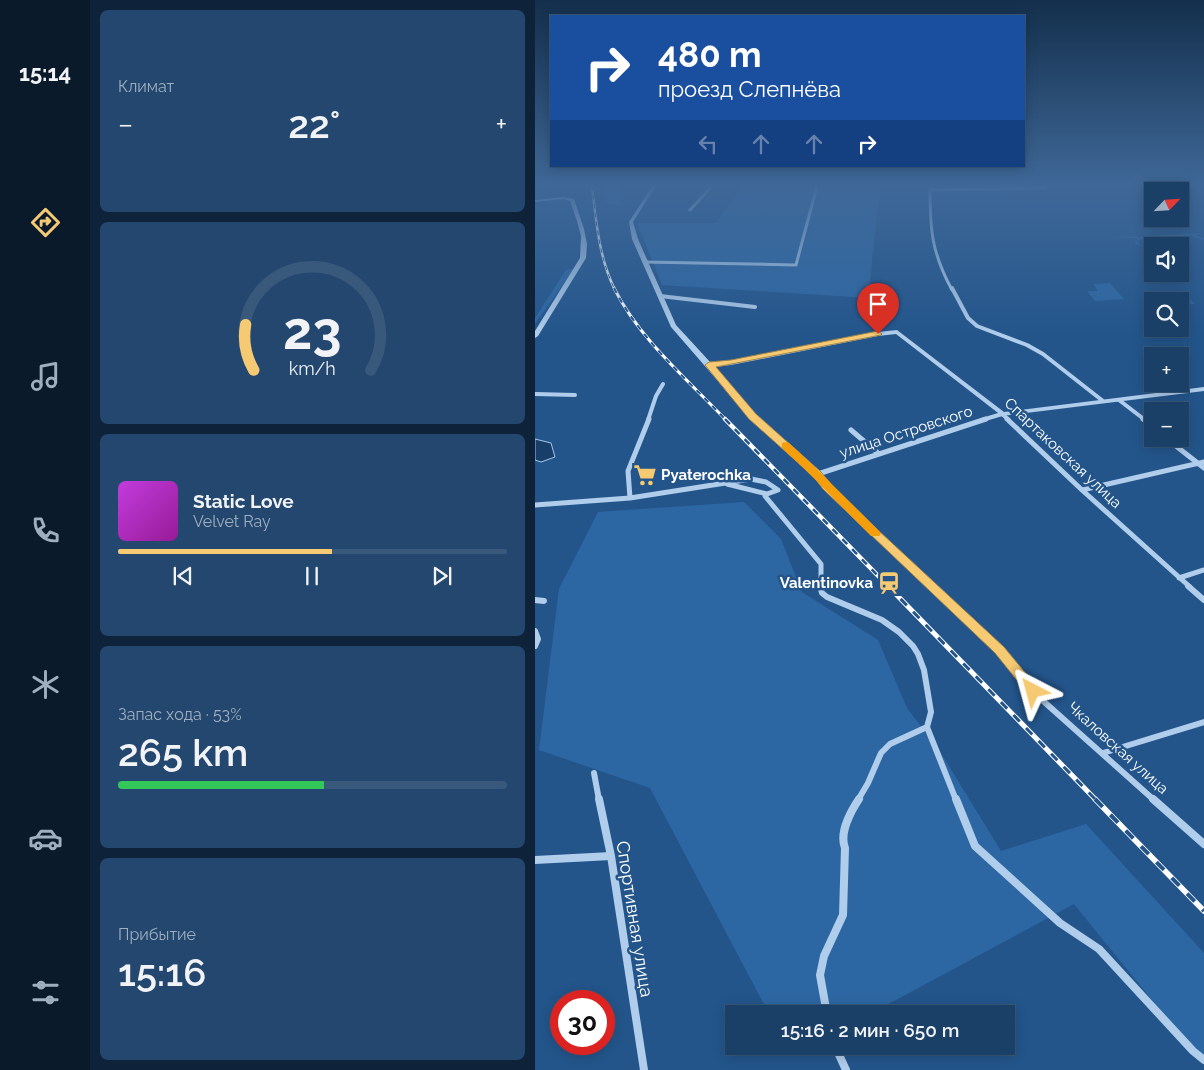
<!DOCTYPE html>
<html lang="ru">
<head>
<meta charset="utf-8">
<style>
  :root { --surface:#1a4068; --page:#23476e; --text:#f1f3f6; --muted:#9fafc0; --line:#38597c; --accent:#f6ca73 }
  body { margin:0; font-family:Raleway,sans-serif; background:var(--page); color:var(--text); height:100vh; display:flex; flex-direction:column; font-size:19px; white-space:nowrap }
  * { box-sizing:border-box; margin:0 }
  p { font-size:16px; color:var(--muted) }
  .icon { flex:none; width:28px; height:28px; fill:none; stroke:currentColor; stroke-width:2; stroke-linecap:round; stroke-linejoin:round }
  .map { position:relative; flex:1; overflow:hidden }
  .details { display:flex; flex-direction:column; gap:10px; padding:10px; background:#0e2339; width:445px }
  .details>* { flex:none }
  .hud { position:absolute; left:15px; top:15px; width:475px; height:152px; border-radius:0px; box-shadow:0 2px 12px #0003,0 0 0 1px var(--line); background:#1a4fa0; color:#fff; overflow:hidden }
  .needle { width:32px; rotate:65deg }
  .fabs { position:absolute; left:609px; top:182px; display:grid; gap:10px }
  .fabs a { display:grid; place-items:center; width:45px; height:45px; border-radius:0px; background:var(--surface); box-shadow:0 2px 12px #0003,0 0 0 1px var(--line); font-size:25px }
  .speed { position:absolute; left:15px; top:990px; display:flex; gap:10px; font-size:25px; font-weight:700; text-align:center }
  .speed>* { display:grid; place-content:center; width:65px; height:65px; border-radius:50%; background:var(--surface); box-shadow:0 2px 12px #0003,0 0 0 1px var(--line); line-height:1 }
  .speed .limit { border:8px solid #d22; background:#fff; color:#111 }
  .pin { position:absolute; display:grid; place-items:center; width:42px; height:42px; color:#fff; margin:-51px -21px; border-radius:50% 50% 50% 0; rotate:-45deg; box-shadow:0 0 5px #0007 }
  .pin .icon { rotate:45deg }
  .me { position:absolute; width:55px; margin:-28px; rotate:321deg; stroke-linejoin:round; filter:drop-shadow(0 0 4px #0008) }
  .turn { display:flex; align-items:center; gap:18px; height:105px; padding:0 25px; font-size:22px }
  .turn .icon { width:65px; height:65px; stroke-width:2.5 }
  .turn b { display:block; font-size:35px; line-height:42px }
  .lanes { display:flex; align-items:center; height:48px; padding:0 25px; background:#0003; justify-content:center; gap:25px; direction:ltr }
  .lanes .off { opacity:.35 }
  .big { font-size:38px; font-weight:600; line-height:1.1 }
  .details .widget { flex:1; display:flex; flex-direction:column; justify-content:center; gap:8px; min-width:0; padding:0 18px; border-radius:8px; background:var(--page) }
  .details .dial { align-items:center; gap:0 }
  .dial svg { height:130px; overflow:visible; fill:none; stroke:var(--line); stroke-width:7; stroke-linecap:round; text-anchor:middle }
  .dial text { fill:var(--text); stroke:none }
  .song { display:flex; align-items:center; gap:15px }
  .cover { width:60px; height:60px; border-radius:8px; background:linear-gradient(135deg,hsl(290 70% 55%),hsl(300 70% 35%)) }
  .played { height:5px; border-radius:2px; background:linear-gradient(90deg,var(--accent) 55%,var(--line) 55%) }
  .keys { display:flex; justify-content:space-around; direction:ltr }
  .heat { display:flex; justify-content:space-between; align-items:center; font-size:28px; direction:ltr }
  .charge { height:8px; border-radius:4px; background:linear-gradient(90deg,#34c759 53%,var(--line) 0) }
  .trip { position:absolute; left:190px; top:1005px; width:290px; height:50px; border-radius:0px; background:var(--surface); box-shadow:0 2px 12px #0003,0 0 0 1px var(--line); font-weight:600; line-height:50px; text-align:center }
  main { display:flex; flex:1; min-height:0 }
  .dock { display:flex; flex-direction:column; width:90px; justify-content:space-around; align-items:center; background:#0a1a2a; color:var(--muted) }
  .dock .icon { width:35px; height:35px }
  .dock .current { color:var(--accent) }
  .dock b { font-size:22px; color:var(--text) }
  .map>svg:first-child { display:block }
  .green { fill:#2d67a3 }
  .water { fill:#183f6a; stroke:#a4c8ec }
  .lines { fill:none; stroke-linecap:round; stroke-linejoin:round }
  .minor-far4 { stroke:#b0cdeb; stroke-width:3 }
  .minor-far3 { stroke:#b0cdeb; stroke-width:4 }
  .minor-far2 { stroke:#b0cdeb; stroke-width:5 }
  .minor-far1 { stroke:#b0cdeb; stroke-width:6 }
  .minor { stroke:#b0cdeb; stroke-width:8 }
  .tertiary { fill:#b0cdeb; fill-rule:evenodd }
  .rail-far4-casing { stroke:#fff; stroke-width:2.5 }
  .rail-far3-casing { stroke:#fff; stroke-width:3 }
  .rail-far2-casing { stroke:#fff; stroke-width:4.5 }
  .rail-far1-casing { stroke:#fff; stroke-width:5 }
  .rail-casing { stroke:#fff; stroke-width:5.5 }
  .rail-far4 { stroke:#23558b; stroke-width:1; stroke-dasharray:4.5; stroke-linecap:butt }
  .rail-far3 { stroke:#23558b; stroke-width:2; stroke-dasharray:5.5; stroke-linecap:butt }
  .rail-far2 { stroke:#23558b; stroke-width:2.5; stroke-dasharray:7; stroke-linecap:butt }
  .rail-far1 { stroke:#23558b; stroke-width:3; stroke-dasharray:9; stroke-linecap:butt }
  .rail { stroke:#23558b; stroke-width:4; stroke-dasharray:11; stroke-linecap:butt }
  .route { fill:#f6ca73; stroke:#a0834b }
  .slow { fill:#f59e0b }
  .labels { text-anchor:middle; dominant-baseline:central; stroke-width:5; stroke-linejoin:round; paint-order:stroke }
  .street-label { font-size:15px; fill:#fff; stroke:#23558b }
  .poi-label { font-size:15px; font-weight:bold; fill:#fff; stroke:#23558b; text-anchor:start }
  .near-street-label { font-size:18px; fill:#fff; stroke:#23558b }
</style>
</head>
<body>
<main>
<nav class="dock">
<b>15:14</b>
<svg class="icon current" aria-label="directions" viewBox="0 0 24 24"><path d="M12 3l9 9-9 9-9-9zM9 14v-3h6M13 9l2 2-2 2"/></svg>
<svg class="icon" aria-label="music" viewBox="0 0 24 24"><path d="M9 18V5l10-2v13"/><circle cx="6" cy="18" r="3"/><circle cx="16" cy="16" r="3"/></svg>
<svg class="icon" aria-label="phone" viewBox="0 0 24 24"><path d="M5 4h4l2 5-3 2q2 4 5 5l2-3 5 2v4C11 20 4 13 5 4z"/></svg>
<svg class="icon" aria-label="climate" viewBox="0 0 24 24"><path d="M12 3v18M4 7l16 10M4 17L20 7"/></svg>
<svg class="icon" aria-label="car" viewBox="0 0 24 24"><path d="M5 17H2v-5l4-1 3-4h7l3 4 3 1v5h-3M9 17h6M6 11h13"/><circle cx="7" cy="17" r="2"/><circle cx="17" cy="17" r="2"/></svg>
<svg class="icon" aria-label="filters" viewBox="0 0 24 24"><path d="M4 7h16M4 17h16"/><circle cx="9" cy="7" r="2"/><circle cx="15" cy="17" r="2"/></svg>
</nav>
<section class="details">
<div class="widget"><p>Климат</p>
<div class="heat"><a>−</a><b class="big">22°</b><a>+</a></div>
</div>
<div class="widget dial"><svg viewBox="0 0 100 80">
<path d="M14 69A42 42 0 1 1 86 69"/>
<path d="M14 69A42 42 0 0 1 9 41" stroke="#f6ca73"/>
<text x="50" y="56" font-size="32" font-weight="700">23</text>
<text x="50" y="72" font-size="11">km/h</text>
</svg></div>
<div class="widget">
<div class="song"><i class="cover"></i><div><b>Static Love</b><p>Velvet Ray</p></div></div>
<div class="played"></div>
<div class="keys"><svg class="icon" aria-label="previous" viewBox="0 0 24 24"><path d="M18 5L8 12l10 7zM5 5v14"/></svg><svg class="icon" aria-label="pause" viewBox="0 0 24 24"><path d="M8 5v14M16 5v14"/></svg><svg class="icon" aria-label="next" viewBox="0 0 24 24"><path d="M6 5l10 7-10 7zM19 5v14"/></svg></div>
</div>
<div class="widget"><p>Запас хода · 53%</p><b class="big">265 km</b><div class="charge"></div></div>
<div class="widget"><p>Прибытие</p><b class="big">15:16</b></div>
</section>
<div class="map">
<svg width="669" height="1070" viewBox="0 0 669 1070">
  <rect width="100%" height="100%" fill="#23558b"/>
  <path class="green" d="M69,186H84L86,205L72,204Z
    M208,186H546L345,188L333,298L127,285L102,223H180Z
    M669,233L660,235L669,238V240L656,236L607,239L603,241L605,245L617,250L601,244L600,242L603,238H574Z
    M39,269L0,324V318L31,270Z
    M575,283L589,299L560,301L552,291H563L558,284Z
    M647,291L660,304L645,305V301H639L630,292Z
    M209,502L246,539L267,592L343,640L372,708L404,750L466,851L551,824L669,953V1064L539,904L335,1014H234L115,788L4,750L24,589L63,512Z"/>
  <path class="water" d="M0,439L16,443L20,457L6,462L0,460Z"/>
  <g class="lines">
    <path class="minor-far4" d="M155,210L177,186
      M109,262L261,265L282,186
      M417,290C397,253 395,231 395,190L510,188L511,186"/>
    <path class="minor-far3" d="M417,288L433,318L442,326L492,345L508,354L568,401
      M125,296L220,307
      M0,394L40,395
      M584,400L610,420
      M113,420L121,396L128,384
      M447,420L467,414L474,420"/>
    <path class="minor-far2" d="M472,419L547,490L655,587
      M608,419L618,427
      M316,430L344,454
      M632,439L669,468
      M547,490L669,462
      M230,496L286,564V587
      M95,498L93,471L114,419
      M0,505L95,498L216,479L231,482L243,490L232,494L192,484
      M644,578L669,570
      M398,587L292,487L283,474L451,419"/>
    <path class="minor-far1" d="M285,586L287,593L292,597L347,620L364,632L378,646L383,654L389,670L396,712L392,727L355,744L346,753L333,783L323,800
      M397,586L465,650L497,691L619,800
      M653,586L669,600
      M0,600L9,601
      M0,631L3,639L0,646
      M392,727L421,800
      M568,753L669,722
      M59,773L64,800"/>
    <path class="minor" d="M64,799L76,856L109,1070
      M421,799L440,846L525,923L564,949L658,1051L669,1060
      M618,799L669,844
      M0,860L76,856
      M292,1014L285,975L289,956L308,915L310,848C304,833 316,811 324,799
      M300,1046L311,1070"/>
    <path class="tertiary" d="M117,186H121L98,222L103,239L141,325L176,363L196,361L343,332L362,330L469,412L669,387V391L467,416L361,334L343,336L196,365L179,367L221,414L287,474L286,476H280L215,418L136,327L97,239L94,222Z
      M29,197L39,199L49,229L52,244L51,258L3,336L0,338V331L45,258L46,236L42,221L35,201L29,199L0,202V200Z"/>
    <defs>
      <path id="rail-far4" d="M57,186C61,221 64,258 80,290"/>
      <path id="rail-far3" d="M79,288C105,340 152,379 191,420"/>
      <path id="rail-far2" d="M190,419L354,587"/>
      <path id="rail-far1" d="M353,586L561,800"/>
      <path id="rail" d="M560,799L669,911"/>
    </defs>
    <use href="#rail-far4" class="rail-far4-casing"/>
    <use href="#rail-far3" class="rail-far3-casing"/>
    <use href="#rail-far2" class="rail-far2-casing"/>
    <use href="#rail-far1" class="rail-far1-casing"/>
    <use href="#rail" class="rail-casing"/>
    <use href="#rail-far4" class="rail-far4"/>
    <use href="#rail-far3" class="rail-far3"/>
    <use href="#rail-far2" class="rail-far2"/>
    <use href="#rail-far1" class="rail-far1"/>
    <use href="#rail" class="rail"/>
  </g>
  <linearGradient id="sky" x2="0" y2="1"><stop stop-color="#132f4c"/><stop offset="0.55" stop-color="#3f6898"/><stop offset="1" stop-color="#3f6898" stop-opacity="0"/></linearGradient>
  <rect width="669" height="336" fill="url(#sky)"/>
  <path class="route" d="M343,331L347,334L346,335L181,367L221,414L286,472L296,484L343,530L469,647L502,687L504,691L502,694H493L460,653L335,534L288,489L279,477L214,419L170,365L174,362L196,360Z"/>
  <path class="slow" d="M250,442L254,443C285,471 314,502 344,531L346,534L344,536H336C306,506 278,476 247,448V443Z"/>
  <defs>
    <symbol id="supermarket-bare" viewBox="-9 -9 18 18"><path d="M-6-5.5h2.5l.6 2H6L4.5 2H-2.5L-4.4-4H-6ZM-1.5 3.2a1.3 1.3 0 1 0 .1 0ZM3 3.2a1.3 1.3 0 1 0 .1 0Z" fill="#f6ca73" stroke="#23558b" stroke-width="2.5" paint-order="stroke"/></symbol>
    <symbol id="station-bare" viewBox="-9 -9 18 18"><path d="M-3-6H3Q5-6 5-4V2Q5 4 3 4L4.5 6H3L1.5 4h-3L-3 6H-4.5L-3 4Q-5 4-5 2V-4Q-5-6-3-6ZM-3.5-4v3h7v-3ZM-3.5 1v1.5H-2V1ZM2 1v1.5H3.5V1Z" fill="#f6ca73" stroke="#23558b" stroke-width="2.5" paint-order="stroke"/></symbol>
  </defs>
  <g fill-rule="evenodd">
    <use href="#supermarket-bare" x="94" y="459" width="32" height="32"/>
    <use href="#station-bare" x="338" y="567" width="32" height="32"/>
  </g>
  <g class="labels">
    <g class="street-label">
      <text transform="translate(371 432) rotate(-18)">улица Островского</text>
      <text transform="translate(528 453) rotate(43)">Спартаковская улица</text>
      <text transform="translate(583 748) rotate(42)">Чкаловская улица</text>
    </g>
    <g class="poi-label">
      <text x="126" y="475">Pyaterochka</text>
      <text x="338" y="583" text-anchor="end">Valentinovka</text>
    </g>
    <g class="near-street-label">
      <text transform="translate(100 919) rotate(81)">Спортивная улица</text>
    </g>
  </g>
</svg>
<div class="fabs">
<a><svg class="needle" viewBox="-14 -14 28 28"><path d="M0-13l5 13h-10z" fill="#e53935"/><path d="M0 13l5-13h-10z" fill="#9fafc0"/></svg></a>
<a><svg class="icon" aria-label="sound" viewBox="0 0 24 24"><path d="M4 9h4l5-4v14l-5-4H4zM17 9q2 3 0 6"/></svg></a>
<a><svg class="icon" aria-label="search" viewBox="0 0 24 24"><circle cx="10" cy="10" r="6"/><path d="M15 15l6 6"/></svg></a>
<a>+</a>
<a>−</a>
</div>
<div class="speed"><div class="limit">30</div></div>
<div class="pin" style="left:343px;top:334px;background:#d93025"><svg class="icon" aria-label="arrive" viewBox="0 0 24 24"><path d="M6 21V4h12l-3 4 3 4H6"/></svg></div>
<svg class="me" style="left:498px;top:691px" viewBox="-20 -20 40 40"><path d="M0-17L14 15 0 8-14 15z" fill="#f6ca73" stroke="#fff" stroke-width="4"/></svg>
<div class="trip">15:16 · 2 мин · 650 m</div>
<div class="hud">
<div class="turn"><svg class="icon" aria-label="right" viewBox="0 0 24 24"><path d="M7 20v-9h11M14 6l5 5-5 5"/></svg><div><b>480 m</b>проезд Слепнёва</div></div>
<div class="lanes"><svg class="icon off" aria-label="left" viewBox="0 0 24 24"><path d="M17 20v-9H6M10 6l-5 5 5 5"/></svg><svg class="icon off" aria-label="ahead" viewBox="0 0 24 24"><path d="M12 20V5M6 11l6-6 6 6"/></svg><svg class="icon off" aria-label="ahead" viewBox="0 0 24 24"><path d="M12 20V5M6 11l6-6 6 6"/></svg><svg class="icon" aria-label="right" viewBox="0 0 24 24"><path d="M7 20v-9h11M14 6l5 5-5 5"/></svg></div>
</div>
</div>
</main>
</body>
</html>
